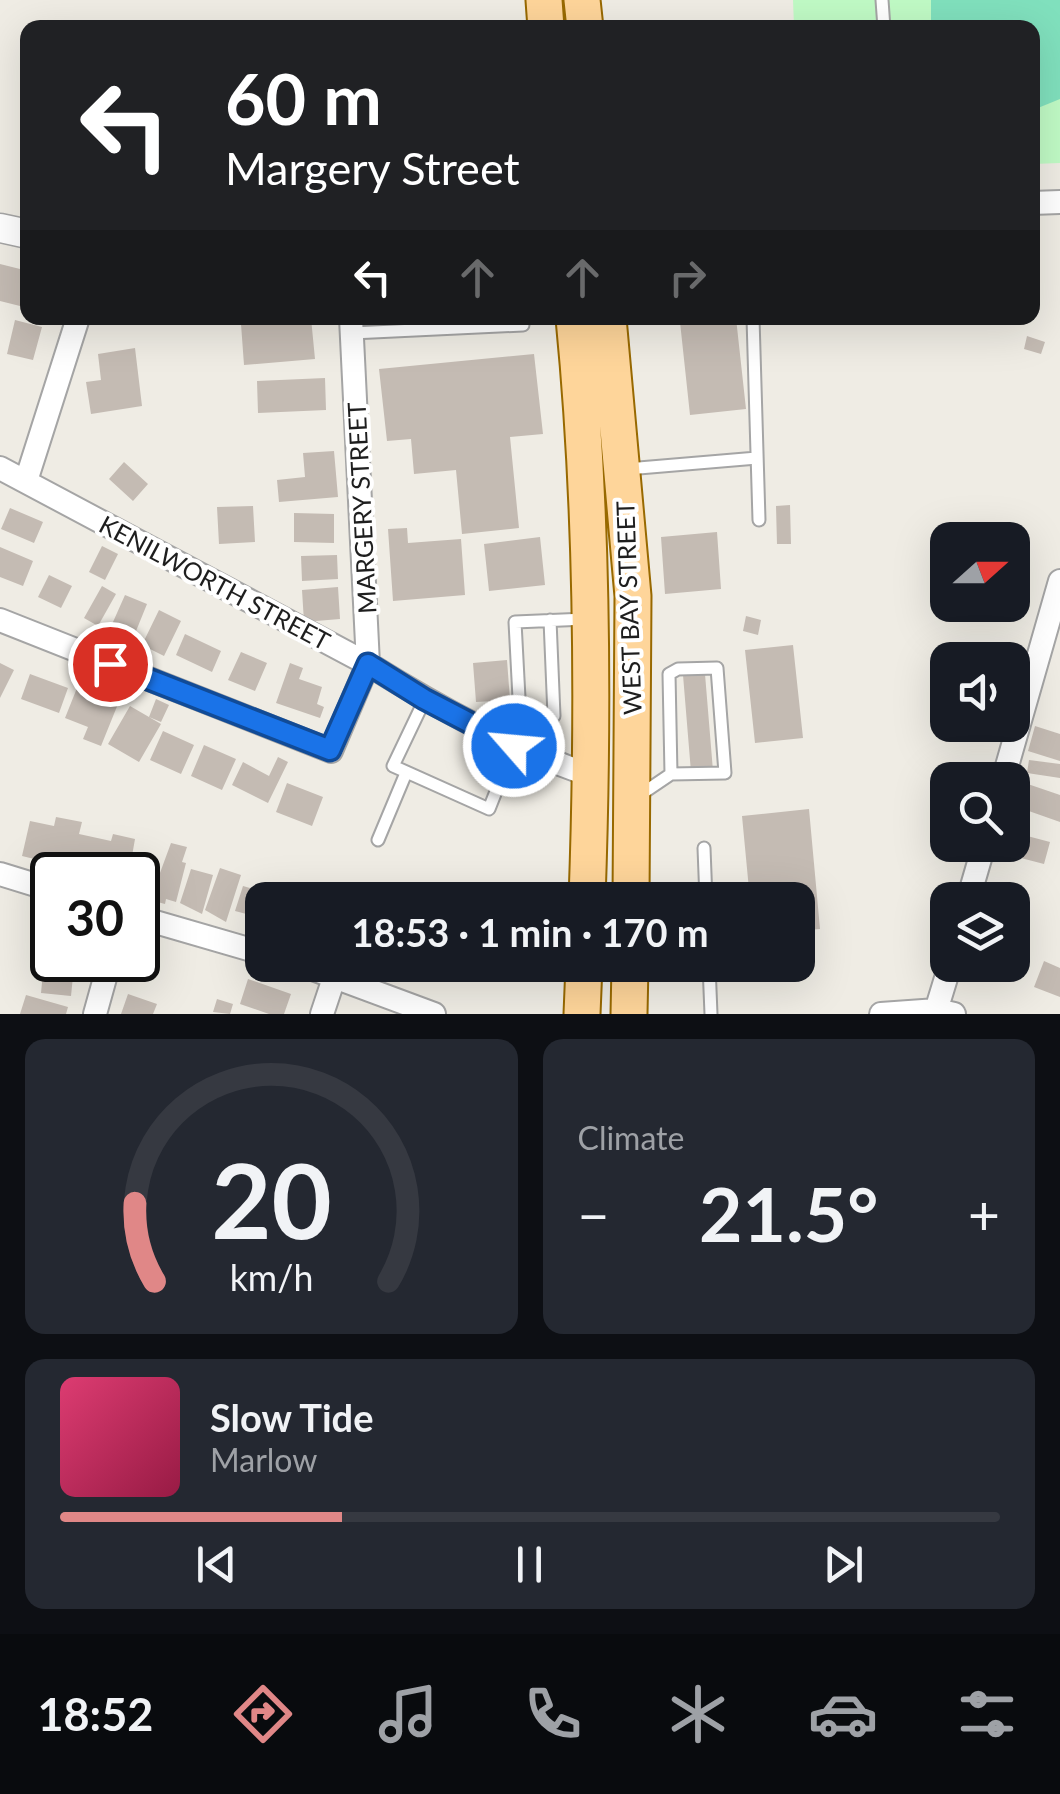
<!DOCTYPE html>
<html lang="en">
<head>
<meta charset="utf-8">
<style>
  :root { --surface:#171b24; --page:#242831; --text:#f1f3f6; --muted:#9ea1a6; --line:#363941; --accent:#e08787 }
  body { margin:0; font-family:Lato,sans-serif; background:var(--page); color:var(--text); height:100vh; display:flex; flex-direction:column; font-size:38px; white-space:nowrap }
  * { box-sizing:border-box; margin:0 }
  p { font-size:32px; color:var(--muted) }
  .icon { flex:none; width:55px; height:55px; fill:none; stroke:currentColor; stroke-width:2; stroke-linecap:round; stroke-linejoin:round }
  .map { position:relative; height:1014px; overflow:hidden }
  .drawer { display:flex; flex-direction:column; gap:25px; padding:25px; background:#0d0f14; flex:1 }
  .drawer>* { flex:none }
  .guide { position:absolute; left:20px; top:20px; width:1020px; height:305px; border-radius:20px; box-shadow:0 10px 40px #0002; background:#202124; color:#fff; overflow:hidden }
  .needle { width:65px; rotate:69deg }
  .fabs { position:absolute; left:930px; top:522px; display:grid; gap:20px }
  .fabs a { display:grid; place-items:center; width:100px; height:100px; border-radius:20px; background:var(--surface); box-shadow:0 10px 40px #0002; font-size:50px }
  .speed { position:absolute; left:30px; top:852px; display:flex; gap:20px; font-size:50px; font-weight:700; text-align:center }
  .speed>* { display:grid; place-content:center; width:130px; height:130px; border-radius:50%; background:var(--surface); box-shadow:0 10px 40px #0002; line-height:1 }
  .speed .limit { border:5px solid #111; border-radius:15px; background:#fff; color:#111 }
  .pin { position:absolute; display:grid; place-items:center; width:85px; height:85px; color:#fff; margin:-42px; border:5px solid #fff; border-radius:50%; box-shadow:0 2px 10px #0007 }
  .me { position:absolute; width:110px; margin:-55px; rotate:297deg; stroke-linejoin:round; filter:drop-shadow(0 0 8px #0008) }
  .turn { display:flex; align-items:center; gap:35px; height:210px; padding:0 40px; font-size:45px }
  .turn .icon { width:130px; height:130px; stroke-width:2.5 }
  .turn b { display:block; font-size:70px; line-height:85px }
  .lanes { display:flex; align-items:center; height:95px; padding:0 40px; background:#0003; justify-content:center; gap:50px; direction:ltr }
  .lanes .off { opacity:.35 }
  .big { font-size:75px; font-weight:700; line-height:1.1 }
  .drawer .tile { flex:1; display:flex; flex-direction:column; justify-content:center; gap:15px; min-width:0; padding:0 35px; border-radius:20px; background:var(--page) }
  .drawer .dial { align-items:center; gap:0 }
  .dial svg { height:260px; overflow:visible; fill:none; stroke:var(--line); stroke-width:7; stroke-linecap:round; text-anchor:middle }
  .dial text { fill:var(--text); stroke:none }
  .song { display:flex; align-items:center; gap:30px }
  .cover { width:120px; height:120px; border-radius:15px; background:linear-gradient(135deg,hsl(340 70% 55%),hsl(340 70% 35%)) }
  .played { height:10px; border-radius:5px; background:linear-gradient(90deg,var(--accent) 30%,var(--line) 30%) }
  .keys { display:flex; justify-content:space-around; direction:ltr }
  .heat { display:flex; justify-content:space-between; align-items:center; font-size:55px; direction:ltr }
  .drawer .tiles { flex:1; display:grid; gap:25px; grid-template-columns:1fr 1fr }
  .tile:last-child { grid-column:span 2 }
  .trip { position:absolute; left:245px; top:882px; width:570px; height:100px; border-radius:20px; background:var(--surface); box-shadow:0 10px 40px #0002; font-weight:700; line-height:100px; text-align:center }
  .menu { display:flex; height:160px; justify-content:space-around; align-items:center; background:#090b0e; color:var(--muted) }
  .menu .icon { width:70px; height:70px }
  .menu .on { color:var(--accent) }
  .menu b { font-size:45px; color:var(--text) }
  .map>svg:first-child { display:block }
  .park { fill:#c0fac5 }
  .pitch { fill:#80e0bd }
  .building { fill:#c4bbb3 }
  .lines { fill:none; stroke-linecap:round; stroke-linejoin:round }
  .service-casing { stroke:#a5a5a5; stroke-width:15 }
  .minor-casing { stroke:#a5a5a5; stroke-width:26 }
  .tertiary-casing { stroke:#a5a5a5; stroke-width:31 }
  .primary-casing { stroke:#986900; stroke-width:39 }
  .service { stroke:#fff; stroke-width:11 }
  .minor { stroke:#fff; stroke-width:22 }
  .tertiary { stroke:#fff; stroke-width:28 }
  .primary { stroke:#fed59a; stroke-width:35 }
  .route-casing { stroke:#114b97; stroke-width:25 }
  .route { stroke:#1a73e8; stroke-width:18 }
  .labels { text-anchor:middle; dominant-baseline:central; stroke-width:8; stroke-linejoin:round; paint-order:stroke }
  .street-label { font-size:25px; fill:#1e1e1e; stroke:#fff }
</style>
</head>
<body>
<div class="map">
<svg width="1060" height="1014" viewBox="0 0 1060 1014">
  <rect width="100%" height="100%" fill="#efece4"/>
  <path class="park" d="M793,0H1060V163L1033,164L1032,28L794,27Z"/>
  <path class="pitch" d="M931,0H1060V99L1033,110L1032,28L931,27Z"/>
  <path class="building" d="M0,264L28,271V308L0,301Z
    M311,318L315,359L244,365L241,324Z
    M736,318L746,409L690,415L680,322Z
    M15,320L42,327L33,360L7,354Z
    M1027,336L1045,342L1041,354L1024,349Z
    M135,348L142,406L91,414L86,382L101,380L98,354Z
    M534,354L543,434L510,437L519,528L462,534L456,470L414,474L411,439L387,441L379,369Z
    M325,378L326,410L258,413L257,381Z
    M334,451L338,497L279,502L277,480L305,477L303,453Z
    M124,462L148,484L133,501L109,479Z
    M790,505L791,544H777L776,506Z
    M253,506L255,542L219,544L217,507Z
    M10,508L43,522L34,543L1,529Z
    M294,513L334,514V543L294,542Z
    M407,528L408,543L461,539L465,595L393,601L388,529Z
    M717,532L721,589L665,594L661,537Z
    M540,537L545,585L489,591L484,544Z
    M102,546L118,554L105,580L89,572Z
    M0,547L33,561L23,586L0,577Z
    M337,555L338,579L302,581L301,556Z
    M49,575L72,586L61,608L38,597Z
    M102,586L116,594L98,626L84,618Z
    M338,587L340,619L304,622L302,590Z
    M125,595L147,604L132,641L109,631Z
    M159,610L181,621L164,656L142,645Z
    M746,616L761,620L758,635L743,631Z
    M185,634L221,651L212,672L176,655Z
    M793,645L803,738L755,743L745,650Z
    M241,652L267,663L255,691L228,680Z
    M507,660L510,700L476,702L473,663Z
    M0,663L14,670L0,698Z
    M290,663L303,668L299,679L322,687L317,704L324,707L320,718L276,703Z
    M30,674L68,688L59,713L21,699Z
    M705,674L713,771L691,772L683,675Z
    M77,688L118,704L101,746L83,739L88,727L65,718Z
    M156,699L169,705L161,722L149,717L161,724L139,762L108,744L130,706L149,717Z
    M1035,726L1060,734V761L1028,751Z
    M163,731L194,745L181,774L150,760Z
    M204,745L236,759L222,790L191,776Z
    M278,757L288,762L268,803L232,785L243,762L269,776Z
    M1029,760L1060,764V778L1027,773Z
    M1019,781L1060,795V822L1012,805Z
    M287,783L323,797L312,826L276,812Z
    M809,809L820,929L798,931V900H750L742,816Z
    M56,817L82,822L79,834L111,841L113,834L135,839L132,856L156,861L150,889L138,887V875H100L22,856L30,821L54,826Z
    M1012,832L1050,842L1044,864L998,852L1000,845H1012Z
    M171,843L187,847L182,862L186,863L176,902L166,899L165,904L150,900Z
    M220,868L241,875L226,922L205,910Z
    M191,869L213,875L202,914L180,903Z
    M243,886L278,896L277,900H262V918L235,911Z
    M1044,961L1060,968V997L1034,987Z
    M43,972L73,976L71,996L41,993Z
    M248,979L291,994L284,1014H269L240,1004Z
    M128,994L157,1004L153,1014H121Z
    M26,995L68,1007L66,1014H20Z
    M217,999L233,1004L230,1014L213,1012Z"/>
  <g class="lines">
    <defs>
      <path id="service" d="M882,0L884,28
        M753,318L759,520
        M352,333L523,325
        M627,469L757,458
        M550,620L554,716L520,717L515,622L586,619
        M717,668L725,773L671,774L669,674L678,669Z
        M425,699L393,766L489,809L514,746L520,717
        M637,797L671,774
        M378,840L406,773
        M704,848L706,900
        M709,965L711,1014"/>
      <path id="minor" d="M1032,203L1060,202
        M0,468L368,664C440,709 512,748 592,776
        M26,481L78,318
        M0,620L331,751L368,664L351,318
        M1003,780L1060,581
        M0,874L52,890
        M968,900L984,845
        M138,917L262,953
        M302,965L434,1014
        M95,1014L110,960
        M322,1014L335,975
        M881,1014L937,1010L954,1014
        M935,1014L950,965"/>
      <path id="tertiary" d="M0,228L28,234"/>
      <path id="primary" d="M544,0L546,28
        M582,0L585,28
        M574,318C593,512 594,705 587,900
        M608,318L633,596L631,900
        M582,1014L584,965
        M629,1014L630,965"/>
    </defs>
    <use href="#service" class="service-casing"/>
    <use href="#minor" class="minor-casing"/>
    <use href="#tertiary" class="tertiary-casing"/>
    <use href="#primary" class="primary-casing"/>
    <use href="#service" class="service"/>
    <use href="#minor" class="minor"/>
    <use href="#tertiary" class="tertiary"/>
    <use href="#primary" class="primary"/>
  </g>
  <g class="lines">
    <defs>
      <path id="route" d="M110,664L330,750L368,664L424,699L514,746"/>
    </defs>
    <use href="#route" class="route-casing"/>
    <use href="#route" class="route"/>
  </g>
  <g class="labels">
    <g class="street-label">
      <text transform="translate(361 508) rotate(-93)">MARGERY STREET</text>
      <text transform="translate(215 582) rotate(28)">KENILWORTH STREET</text>
      <text transform="translate(628 608) rotate(-92)">WEST BAY STREET</text>
    </g>
  </g>
</svg>
<div class="fabs">
<a><svg class="needle" viewBox="-14 -14 28 28"><path d="M0-13l5 13h-10z" fill="#e53935"/><path d="M0 13l5-13h-10z" fill="#9ea1a6"/></svg></a>
<a><svg class="icon" aria-label="sound" viewBox="0 0 24 24"><path d="M4 9h4l5-4v14l-5-4H4zM17 9q2 3 0 6"/></svg></a>
<a><svg class="icon" aria-label="search" viewBox="0 0 24 24"><circle cx="10" cy="10" r="6"/><path d="M15 15l6 6"/></svg></a>
<a><svg class="icon" aria-label="layers" viewBox="0 0 24 24"><path d="M12 4l9 5-9 5-9-5zM3 14l9 5 9-5"/></svg></a>
</div>
<div class="speed"><div class="limit">30</div></div>
<div class="pin" style="left:110px;top:664px;background:#d93025"><svg class="icon" aria-label="arrive" viewBox="0 0 24 24"><path d="M6 21V4h12l-3 4 3 4H6"/></svg></div>
<svg class="me" style="left:514px;top:746px" viewBox="-20 -20 40 40"><circle r="17" fill="#1a73e8" stroke="#fff" stroke-width="3"/><path d="M0-11L8 9 0 5-8 9z" fill="#fff"/></svg>
<div class="trip">18:53 · 1 min · 170 m</div>
<div class="guide">
<div class="turn"><svg class="icon" aria-label="left" viewBox="0 0 24 24"><path d="M17 20v-9H6M10 6l-5 5 5 5"/></svg><div><b>60 m</b>Margery Street</div></div>
<div class="lanes"><svg class="icon" aria-label="left" viewBox="0 0 24 24"><path d="M17 20v-9H6M10 6l-5 5 5 5"/></svg><svg class="icon off" aria-label="ahead" viewBox="0 0 24 24"><path d="M12 20V5M6 11l6-6 6 6"/></svg><svg class="icon off" aria-label="ahead" viewBox="0 0 24 24"><path d="M12 20V5M6 11l6-6 6 6"/></svg><svg class="icon off" aria-label="right" viewBox="0 0 24 24"><path d="M7 20v-9h11M14 6l5 5-5 5"/></svg></div>
</div>
</div>
<section class="drawer">
<div class="tiles">
<div class="tile dial"><svg viewBox="0 0 100 80">
<path d="M14 69A42 42 0 1 1 86 69"/>
<path d="M14 69A42 42 0 0 1 8 45" stroke="#e08787"/>
<text x="50" y="56" font-size="32" font-weight="700">20</text>
<text x="50" y="72" font-size="11">km/h</text>
</svg></div>
<div class="tile"><p>Climate</p>
<div class="heat"><a>−</a><b class="big">21.5°</b><a>+</a></div>
</div>
<div class="tile">
<div class="song"><i class="cover"></i><div><b>Slow Tide</b><p>Marlow</p></div></div>
<div class="played"></div>
<div class="keys"><svg class="icon" aria-label="previous" viewBox="0 0 24 24"><path d="M18 5L8 12l10 7zM5 5v14"/></svg><svg class="icon" aria-label="pause" viewBox="0 0 24 24"><path d="M8 5v14M16 5v14"/></svg><svg class="icon" aria-label="next" viewBox="0 0 24 24"><path d="M6 5l10 7-10 7zM19 5v14"/></svg></div>
</div>
</div>
</section>
<nav class="menu">
<b>18:52</b>
<svg class="icon on" aria-label="directions" viewBox="0 0 24 24"><path d="M12 3l9 9-9 9-9-9zM9 14v-3h6M13 9l2 2-2 2"/></svg>
<svg class="icon" aria-label="music" viewBox="0 0 24 24"><path d="M9 18V5l10-2v13"/><circle cx="6" cy="18" r="3"/><circle cx="16" cy="16" r="3"/></svg>
<svg class="icon" aria-label="phone" viewBox="0 0 24 24"><path d="M5 4h4l2 5-3 2q2 4 5 5l2-3 5 2v4C11 20 4 13 5 4z"/></svg>
<svg class="icon" aria-label="climate" viewBox="0 0 24 24"><path d="M12 3v18M4 7l16 10M4 17L20 7"/></svg>
<svg class="icon" aria-label="car" viewBox="0 0 24 24"><path d="M5 17H2v-5l4-1 3-4h7l3 4 3 1v5h-3M9 17h6M6 11h13"/><circle cx="7" cy="17" r="2"/><circle cx="17" cy="17" r="2"/></svg>
<svg class="icon" aria-label="filters" viewBox="0 0 24 24"><path d="M4 7h16M4 17h16"/><circle cx="9" cy="7" r="2"/><circle cx="15" cy="17" r="2"/></svg>
</nav>
</body>
</html>
